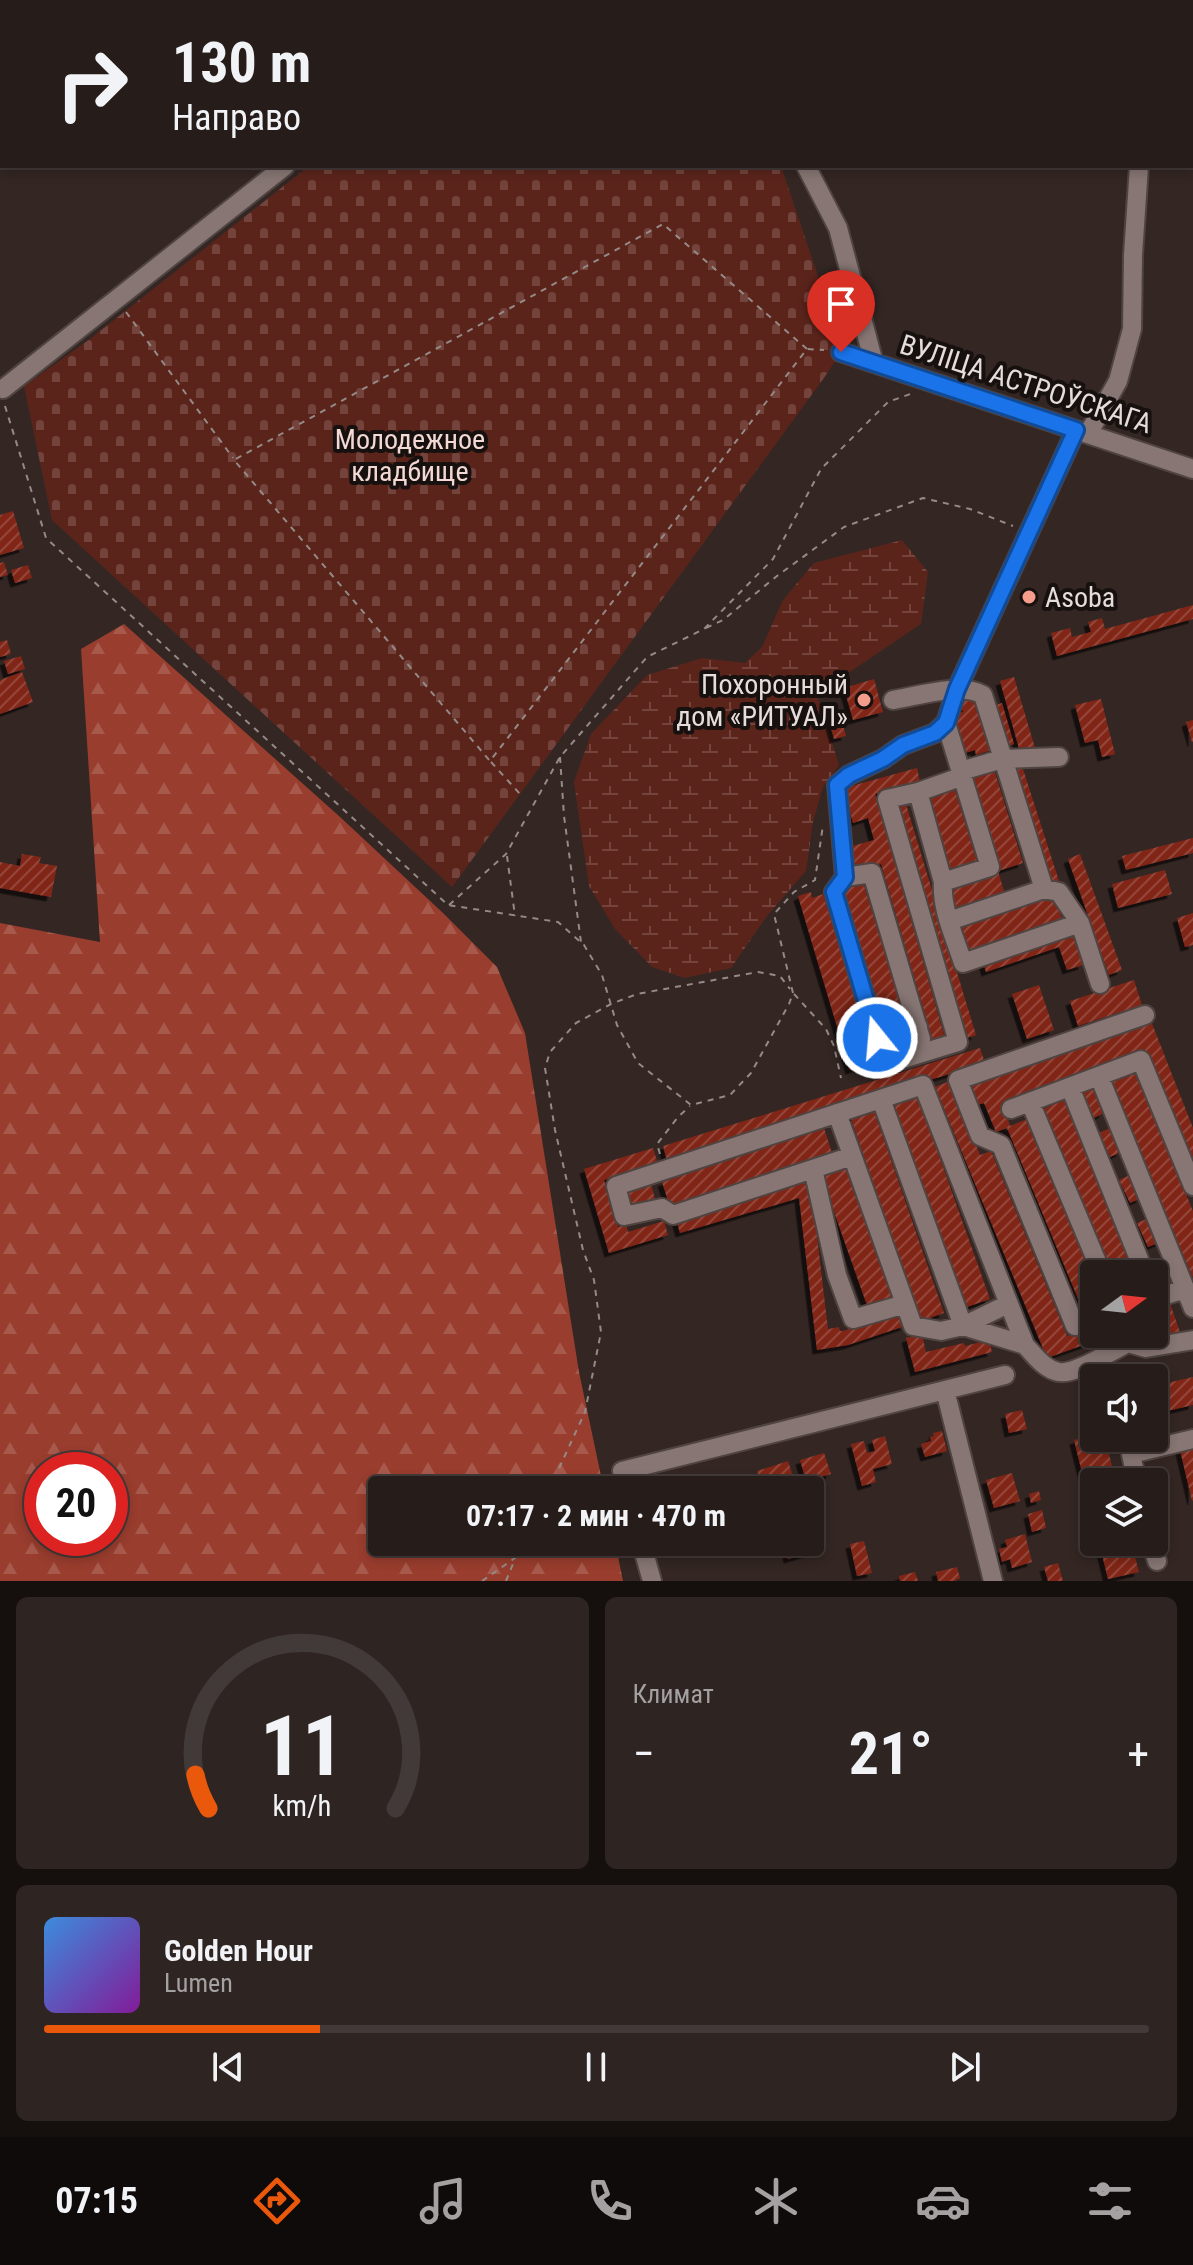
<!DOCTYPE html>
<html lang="ru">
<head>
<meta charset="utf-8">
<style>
  :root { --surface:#261c1a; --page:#2e2523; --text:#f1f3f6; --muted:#a4a1a2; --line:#423a39; --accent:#ea580c }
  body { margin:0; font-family:"Roboto Condensed",sans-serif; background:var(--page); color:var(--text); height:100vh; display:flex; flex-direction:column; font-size:30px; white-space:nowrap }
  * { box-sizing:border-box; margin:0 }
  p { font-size:26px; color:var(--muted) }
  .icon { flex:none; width:44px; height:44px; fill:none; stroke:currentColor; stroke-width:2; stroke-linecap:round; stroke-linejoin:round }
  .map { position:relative; height:1581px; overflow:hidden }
  .panel { display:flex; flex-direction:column; gap:16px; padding:16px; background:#150f0e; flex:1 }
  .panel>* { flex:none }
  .guide { position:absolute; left:0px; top:0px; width:1194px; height:168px; box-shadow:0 4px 12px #0003,0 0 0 2px var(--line); background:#261c1a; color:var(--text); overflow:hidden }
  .needle { width:52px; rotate:75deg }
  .fabs { position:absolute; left:1080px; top:1260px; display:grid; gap:16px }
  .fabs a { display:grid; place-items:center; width:88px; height:88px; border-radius:8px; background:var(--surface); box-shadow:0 4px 12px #0003,0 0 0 2px var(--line); font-size:40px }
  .speed { position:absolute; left:24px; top:1452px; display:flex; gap:16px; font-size:40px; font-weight:700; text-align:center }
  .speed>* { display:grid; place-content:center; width:104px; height:104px; border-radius:50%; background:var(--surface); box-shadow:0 4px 12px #0003,0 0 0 2px var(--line); line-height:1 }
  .speed .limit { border:12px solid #d22; background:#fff; color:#111 }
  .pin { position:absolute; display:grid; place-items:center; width:68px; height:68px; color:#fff; margin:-82px -34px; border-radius:50% 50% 50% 0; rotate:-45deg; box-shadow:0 0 8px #0007 }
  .pin .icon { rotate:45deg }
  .me { position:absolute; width:88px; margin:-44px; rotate:343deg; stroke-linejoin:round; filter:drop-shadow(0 0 6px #0008) }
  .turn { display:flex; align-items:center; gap:28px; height:168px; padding:0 40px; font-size:36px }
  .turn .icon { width:104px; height:104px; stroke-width:2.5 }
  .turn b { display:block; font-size:56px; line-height:68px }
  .big { font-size:60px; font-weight:700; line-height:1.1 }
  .panel .card { flex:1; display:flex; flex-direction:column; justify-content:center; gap:12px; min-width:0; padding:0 28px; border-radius:12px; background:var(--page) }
  .panel .dial { align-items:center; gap:0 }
  .dial svg { height:208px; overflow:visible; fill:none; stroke:var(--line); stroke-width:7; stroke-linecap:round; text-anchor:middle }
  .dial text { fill:var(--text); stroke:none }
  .song { display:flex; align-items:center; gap:24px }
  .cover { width:96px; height:96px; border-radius:12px; background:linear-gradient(135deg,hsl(210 70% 55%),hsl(290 70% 35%)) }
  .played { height:8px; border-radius:4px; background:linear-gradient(90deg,var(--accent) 25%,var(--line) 25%) }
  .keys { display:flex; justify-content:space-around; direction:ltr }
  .heat { display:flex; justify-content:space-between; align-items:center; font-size:44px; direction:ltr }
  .panel .tiles { flex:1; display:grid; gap:16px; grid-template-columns:1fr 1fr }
  .card:last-child { grid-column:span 2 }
  .trip { position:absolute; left:368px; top:1476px; width:456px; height:80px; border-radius:8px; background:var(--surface); box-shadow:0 4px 12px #0003,0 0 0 2px var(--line); font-weight:700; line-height:80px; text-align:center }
  .tabs { display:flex; height:128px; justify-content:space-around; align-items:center; background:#0f0b0a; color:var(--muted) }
  .tabs .icon { width:56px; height:56px }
  .tabs .active { color:var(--accent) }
  .tabs b { font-size:36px; color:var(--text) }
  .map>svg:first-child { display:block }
  .forest { fill:url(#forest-firs); fill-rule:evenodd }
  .wetland { fill:url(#wetland-marsh) }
  .cemetery { fill:url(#cemetery-stones) }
  .building { fill:url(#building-hatch); filter:url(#shadow) }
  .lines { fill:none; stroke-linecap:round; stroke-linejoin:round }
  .minor-casing { stroke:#4f4442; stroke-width:22 }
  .major-casing { stroke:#4f4442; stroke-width:24 }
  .path { stroke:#958a87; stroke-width:2; stroke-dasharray:6 6; stroke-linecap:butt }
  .minor { stroke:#877673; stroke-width:18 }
  .major { stroke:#c78f84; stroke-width:20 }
  .route-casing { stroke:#114b97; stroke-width:20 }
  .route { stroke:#1a73e8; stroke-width:14 }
  .poi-dot { fill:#f49d8d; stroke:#16100f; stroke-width:3 }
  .labels { text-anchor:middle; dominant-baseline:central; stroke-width:8; stroke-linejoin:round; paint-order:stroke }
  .street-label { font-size:28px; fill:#e6dddb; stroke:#16100f }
  .park-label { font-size:28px; fill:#f3d8d3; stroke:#16100f }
  .poi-label { font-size:28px; fill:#e6dddb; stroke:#16100f; text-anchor:start }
</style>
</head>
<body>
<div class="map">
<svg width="1193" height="1581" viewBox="0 0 1193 1581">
  <defs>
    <pattern id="forest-firs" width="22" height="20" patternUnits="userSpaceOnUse" patternTransform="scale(2)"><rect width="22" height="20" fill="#993d2e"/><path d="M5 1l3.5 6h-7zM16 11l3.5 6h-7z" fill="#a7594c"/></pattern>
    <pattern id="wetland-marsh" width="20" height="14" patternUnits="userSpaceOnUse" patternTransform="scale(2)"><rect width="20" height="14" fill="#5b241b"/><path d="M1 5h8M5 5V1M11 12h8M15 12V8" fill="none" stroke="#73433c"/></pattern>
    <pattern id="cemetery-stones" width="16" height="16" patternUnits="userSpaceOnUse" patternTransform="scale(2)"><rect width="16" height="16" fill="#5b241b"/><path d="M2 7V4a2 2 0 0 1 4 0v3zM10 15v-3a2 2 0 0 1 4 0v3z" fill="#73433c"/></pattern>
    <pattern id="building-hatch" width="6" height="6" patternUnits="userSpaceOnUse" patternTransform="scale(2)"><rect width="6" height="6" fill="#812719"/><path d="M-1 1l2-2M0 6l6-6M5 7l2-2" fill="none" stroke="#93463a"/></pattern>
    <filter id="shadow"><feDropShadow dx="-4.5" dy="4.5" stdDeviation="0" flood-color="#0009"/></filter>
  </defs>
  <rect width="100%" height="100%" fill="#332623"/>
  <path class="forest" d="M124,624L339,816L443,913L497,967L525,1033L579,1372L604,1490H382V1542H615L623,1581H0V923L100,942L81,649ZM42,1470H110V1538H42Z"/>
  <path class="wetland" d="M902,540L928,572L921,624L817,694L839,765L823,787L813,822L806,871L767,916L731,968L685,978L652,967L615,929L589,886L574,782L591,734L647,675L702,658L745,663L762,647L783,600L814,563Z"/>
  <path class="cemetery" d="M519,0H726L727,2H517Z
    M309,166H781L838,336L841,352L824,378L452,887L52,520L24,386L90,339Z"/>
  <path class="building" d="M13,511L24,548L0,555V515Z
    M4,562L8,575L0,577V563Z
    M28,565L32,578L15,583L11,570Z
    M1193,605V619L1057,656L1051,633L1070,628L1072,637L1091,632L1088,622L1102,618L1105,629Z
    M7,640L11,654L0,657V642Z
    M21,656L25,669L8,674L4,661Z
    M22,672L33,702L0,714V680Z
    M1014,677L1035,748L1020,752L1000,681Z
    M874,679L883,712L853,720L844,688Z
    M973,692L991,750L976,755L975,750L965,753L953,715L963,712L958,697Z
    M1101,699L1115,754L1102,757L1098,740L1085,743L1075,705Z
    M1002,703L1014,744L1002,748L990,707Z
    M840,714L846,736L834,739L828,718Z
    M1193,720V742H1192L1186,722Z
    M993,766L1023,863L998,871L968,774Z
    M1022,766L1059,881L1047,885L1010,770Z
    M917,768L920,782L875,794L946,1042L934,1045L881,864L856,872L849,847L874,840L868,818L853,823L844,788Z
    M954,787L977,862L949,871L926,795Z
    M905,801L976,1035L964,1039L894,805Z
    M1193,838V853L1126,870L1122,856Z
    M22,854L41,857L39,863L57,866L51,897L0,888V862L20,866Z
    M1080,854L1122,970L1109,975L1068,859Z
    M1165,870L1172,894L1118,908L1112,884Z
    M998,871L1006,898L958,913L949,886Z
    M863,882L906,1023L885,1030L841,888Z
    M811,892L812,898L823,894L871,1048L910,1036L914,1050L850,1070L798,896Z
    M1054,895L1063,922L970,953L961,926Z
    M1193,913V945L1185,947L1177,918Z
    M1071,931L1083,965L1067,970L1059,947L986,972L983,962Z
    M1134,980L1142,1005L1078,1026L1070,1001Z
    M1039,985L1054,1030L1027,1039L1012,994Z
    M1151,1021L1193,1128V1169L1146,1053L1003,1103L1010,1126L1030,1118L1094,1274V1309L1084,1313L1007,1128L996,1132L984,1103L974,1106L967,1086Z
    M980,1048L985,1063L667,1161L663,1146Z
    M1132,1066L1193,1211V1278L1108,1076Z
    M950,1081L980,1155L991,1151L1067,1336L1094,1327V1334H1114L1047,1358L935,1087Z
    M1092,1087L1104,1113L1094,1118L1082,1092Z
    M916,1091L990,1299L964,1308L890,1100Z
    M1067,1099L1141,1274H1113L1043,1109Z
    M872,1105L944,1313L921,1321L849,1113Z
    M824,1128L832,1153L670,1207L662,1182Z
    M1110,1128L1121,1152L1110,1157L1099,1133Z
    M653,1148L658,1164L604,1180L618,1227L626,1225L628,1232L664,1221L668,1235L609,1253L584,1169Z
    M846,1166L893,1299L868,1308L821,1175Z
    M1130,1175L1141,1198L1130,1203L1119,1180Z
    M808,1180L812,1194L828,1329L839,1327L840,1331H843L900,1311L905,1326L848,1345L817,1350L799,1198L680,1233L676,1219Z
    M651,1184L655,1199L630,1206L626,1191Z
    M1149,1218L1160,1242L1148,1247L1137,1223Z
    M1167,1263L1175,1286L1159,1292L1150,1269Z
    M1169,1300L1181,1335L1158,1343L1154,1333V1306Z
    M922,1334L926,1352L964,1343L965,1346L989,1340L992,1352L915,1372L906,1338Z
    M1193,1377V1405L1154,1414V1386Z
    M1022,1410L1027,1429L1009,1433L1005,1414Z
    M942,1431L947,1451L925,1457L921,1444L931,1441L930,1437L934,1436L933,1433Z
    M1094,1435V1438H1105L1116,1482H1094L1093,1517L1074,1440Z
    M885,1436L892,1464L873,1469L876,1482L862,1486L851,1444L864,1441L867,1453L875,1451L872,1440Z
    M1193,1447V1500L1192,1501L1180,1450Z
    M824,1453L831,1474L806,1481L800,1460Z
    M788,1461L794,1479L785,1482L787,1489L763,1490L757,1471Z
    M1012,1473L1020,1501L994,1508L986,1480Z
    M708,1483L709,1487L714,1485L715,1490H699L698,1486Z
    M1039,1491L1041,1500L1031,1503L1029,1494Z
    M1042,1510L1046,1528L1032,1532L1028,1514Z
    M1025,1534L1032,1562L1012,1568L1010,1559L1002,1562L999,1549L1007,1547L1005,1540Z
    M864,1541L872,1573L857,1576L850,1544Z
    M806,1542L809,1553L788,1559L786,1547Z
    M1099,1542H1131L1139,1572L1108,1579Z
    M1058,1563L1063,1581H1048L1044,1567Z
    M957,1567L960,1578L955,1581H938L936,1572Z
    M915,1572L918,1581H900L899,1576Z"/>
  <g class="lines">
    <defs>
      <path id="minor" d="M744,0V2
        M492,2L494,0
        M1133,2V0
        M806,166L838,228L874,363
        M841,352L1193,469
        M3,389L285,166
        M1088,434L1118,381L1132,329L1133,255L1139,166
        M893,700C918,696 961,682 983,695L1044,889
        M961,771L1002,759L1059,757
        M918,792L943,882C941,909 955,938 963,963L1080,923
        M845,877L872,873L921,1039
        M943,882L990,867L946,723L957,689L1076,430
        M949,921L1044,889L1059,892L1080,923L1100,984
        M918,1027L877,1038L834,892L845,877L837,785L849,775L883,759L903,745L935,733L946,723
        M880,1066L958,1042L887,799L918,792L963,776
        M1099,1076L1193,1308
        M1070,1087L1145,1274
        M881,1099L963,1326L1008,1304
        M1030,1102L1102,1274
        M1011,1109L1141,1060L1193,1186
        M837,1113L913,1326L941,1331L963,1326L1025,1345
        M852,1156L673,1215L662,1208L624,1216L616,1186L923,1085L1025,1345C1034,1355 1045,1370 1059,1372C1076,1375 1111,1351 1128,1343L1146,1348L1193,1340
        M813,1169L837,1275L853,1319L905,1304
        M1154,1299L1185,1289
        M1094,1319L1075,1326L1001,1145L980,1136L958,1080L1145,1015
        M945,1390L993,1581
        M1137,1482L1131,1454L1193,1439
        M628,1490L622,1471L1005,1375
        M641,1542L652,1581
        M1151,1542L1157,1561"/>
      <path id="major" d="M105,2L112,0
        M0,31L2,30"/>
    </defs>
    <use href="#minor" class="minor-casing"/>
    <use href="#major" class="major-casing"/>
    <path class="path" d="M193,2L201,0
      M0,55H2
      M126,312L233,458
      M807,349L663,224L234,460L490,761L807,349L824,350
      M5,406L46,538L448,905L558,922L584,945L602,975L617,1025L638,1063L691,1105L730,1095L751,1073L789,1004L793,993L774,914L794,892L815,880L823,825
      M706,628L723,620L777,576L844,527L923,498L970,509L1013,526
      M560,757L564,816L581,942
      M491,762L520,794
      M507,856L515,916
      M449,905L506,854L560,757L647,657L704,629L773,559L821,469L888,402L913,393
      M794,994L826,1029L834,1046L841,1078
      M660,1154L657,1144L678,1117L690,1106
      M549,1490L585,1412L601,1332L594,1280L583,1250L555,1130L545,1068L550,1052L576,1023L611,1004L637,994L758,972L780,976L790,989
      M519,1554L528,1542
      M482,1581L515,1558L524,1542
      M506,1581L515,1559"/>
    <use href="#minor" class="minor"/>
    <use href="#major" class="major"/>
  </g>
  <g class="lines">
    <defs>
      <path id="route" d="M841,352L1076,430L957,689L946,723L935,733L903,745L883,759L849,775L837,785L845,877L834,892L877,1038"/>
    </defs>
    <use href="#route" class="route-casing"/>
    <use href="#route" class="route"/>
  </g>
  <g class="poi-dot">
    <circle cx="1029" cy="597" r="8"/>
    <circle cx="864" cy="700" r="8"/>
  </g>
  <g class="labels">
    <g class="street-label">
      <text transform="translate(1026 384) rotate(18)">ВУЛІЦА АСТРОЎСКАГА</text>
    </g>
    <g class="park-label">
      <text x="410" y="439">Молодежное<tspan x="410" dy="32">кладбище</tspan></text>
    </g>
    <g class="poi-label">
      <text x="1045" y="597">Asoba</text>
      <text x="848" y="684" text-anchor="end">Похоронный<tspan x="848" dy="32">дом «РИТУАЛ»</tspan></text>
    </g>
  </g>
</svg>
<div class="fabs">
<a><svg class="needle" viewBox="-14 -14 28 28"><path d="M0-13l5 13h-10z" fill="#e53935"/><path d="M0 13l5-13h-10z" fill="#a4a1a2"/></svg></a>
<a><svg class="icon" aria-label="sound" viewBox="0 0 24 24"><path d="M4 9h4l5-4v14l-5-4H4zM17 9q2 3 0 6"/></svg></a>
<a><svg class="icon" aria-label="layers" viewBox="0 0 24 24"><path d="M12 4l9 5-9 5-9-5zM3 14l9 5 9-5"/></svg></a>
</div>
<div class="speed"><div class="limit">20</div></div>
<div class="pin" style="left:841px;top:352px;background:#d93025"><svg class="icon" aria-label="arrive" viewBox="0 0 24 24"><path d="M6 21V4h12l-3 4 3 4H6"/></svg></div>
<svg class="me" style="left:877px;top:1038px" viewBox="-20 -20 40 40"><circle r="17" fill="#1a73e8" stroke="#fff" stroke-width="3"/><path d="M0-11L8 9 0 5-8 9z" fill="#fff"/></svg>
<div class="trip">07:17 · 2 мин · 470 m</div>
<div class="guide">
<div class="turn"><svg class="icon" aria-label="right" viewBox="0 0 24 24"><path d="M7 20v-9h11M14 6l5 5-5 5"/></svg><div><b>130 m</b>Направо</div></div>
</div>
</div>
<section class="panel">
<div class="tiles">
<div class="card dial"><svg viewBox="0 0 100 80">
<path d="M14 69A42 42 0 1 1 86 69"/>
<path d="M14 69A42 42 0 0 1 9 56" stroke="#ea580c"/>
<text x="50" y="56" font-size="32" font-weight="700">11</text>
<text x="50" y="72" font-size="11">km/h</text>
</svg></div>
<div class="card"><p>Климат</p>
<div class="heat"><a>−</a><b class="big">21°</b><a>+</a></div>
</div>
<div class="card">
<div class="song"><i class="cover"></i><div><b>Golden Hour</b><p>Lumen</p></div></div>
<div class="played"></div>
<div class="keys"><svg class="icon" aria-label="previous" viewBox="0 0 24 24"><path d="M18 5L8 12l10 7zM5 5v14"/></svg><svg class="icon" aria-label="pause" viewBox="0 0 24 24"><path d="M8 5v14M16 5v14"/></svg><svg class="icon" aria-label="next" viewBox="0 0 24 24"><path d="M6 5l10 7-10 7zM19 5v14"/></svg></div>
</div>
</div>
</section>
<nav class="tabs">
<b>07:15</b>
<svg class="icon active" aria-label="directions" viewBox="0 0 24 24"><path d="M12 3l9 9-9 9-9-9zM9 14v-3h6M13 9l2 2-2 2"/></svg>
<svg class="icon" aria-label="music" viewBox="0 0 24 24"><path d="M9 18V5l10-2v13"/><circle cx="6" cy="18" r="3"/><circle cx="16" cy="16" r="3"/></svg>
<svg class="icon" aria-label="phone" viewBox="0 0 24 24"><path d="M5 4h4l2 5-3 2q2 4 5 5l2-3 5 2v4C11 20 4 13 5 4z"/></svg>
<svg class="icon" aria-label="climate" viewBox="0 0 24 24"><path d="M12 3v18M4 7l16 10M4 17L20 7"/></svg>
<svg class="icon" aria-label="car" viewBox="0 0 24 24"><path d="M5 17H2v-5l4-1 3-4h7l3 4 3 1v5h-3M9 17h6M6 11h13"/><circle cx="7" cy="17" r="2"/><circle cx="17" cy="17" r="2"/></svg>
<svg class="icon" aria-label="filters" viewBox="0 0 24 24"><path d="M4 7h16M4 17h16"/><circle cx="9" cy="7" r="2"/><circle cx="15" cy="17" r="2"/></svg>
</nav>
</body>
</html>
